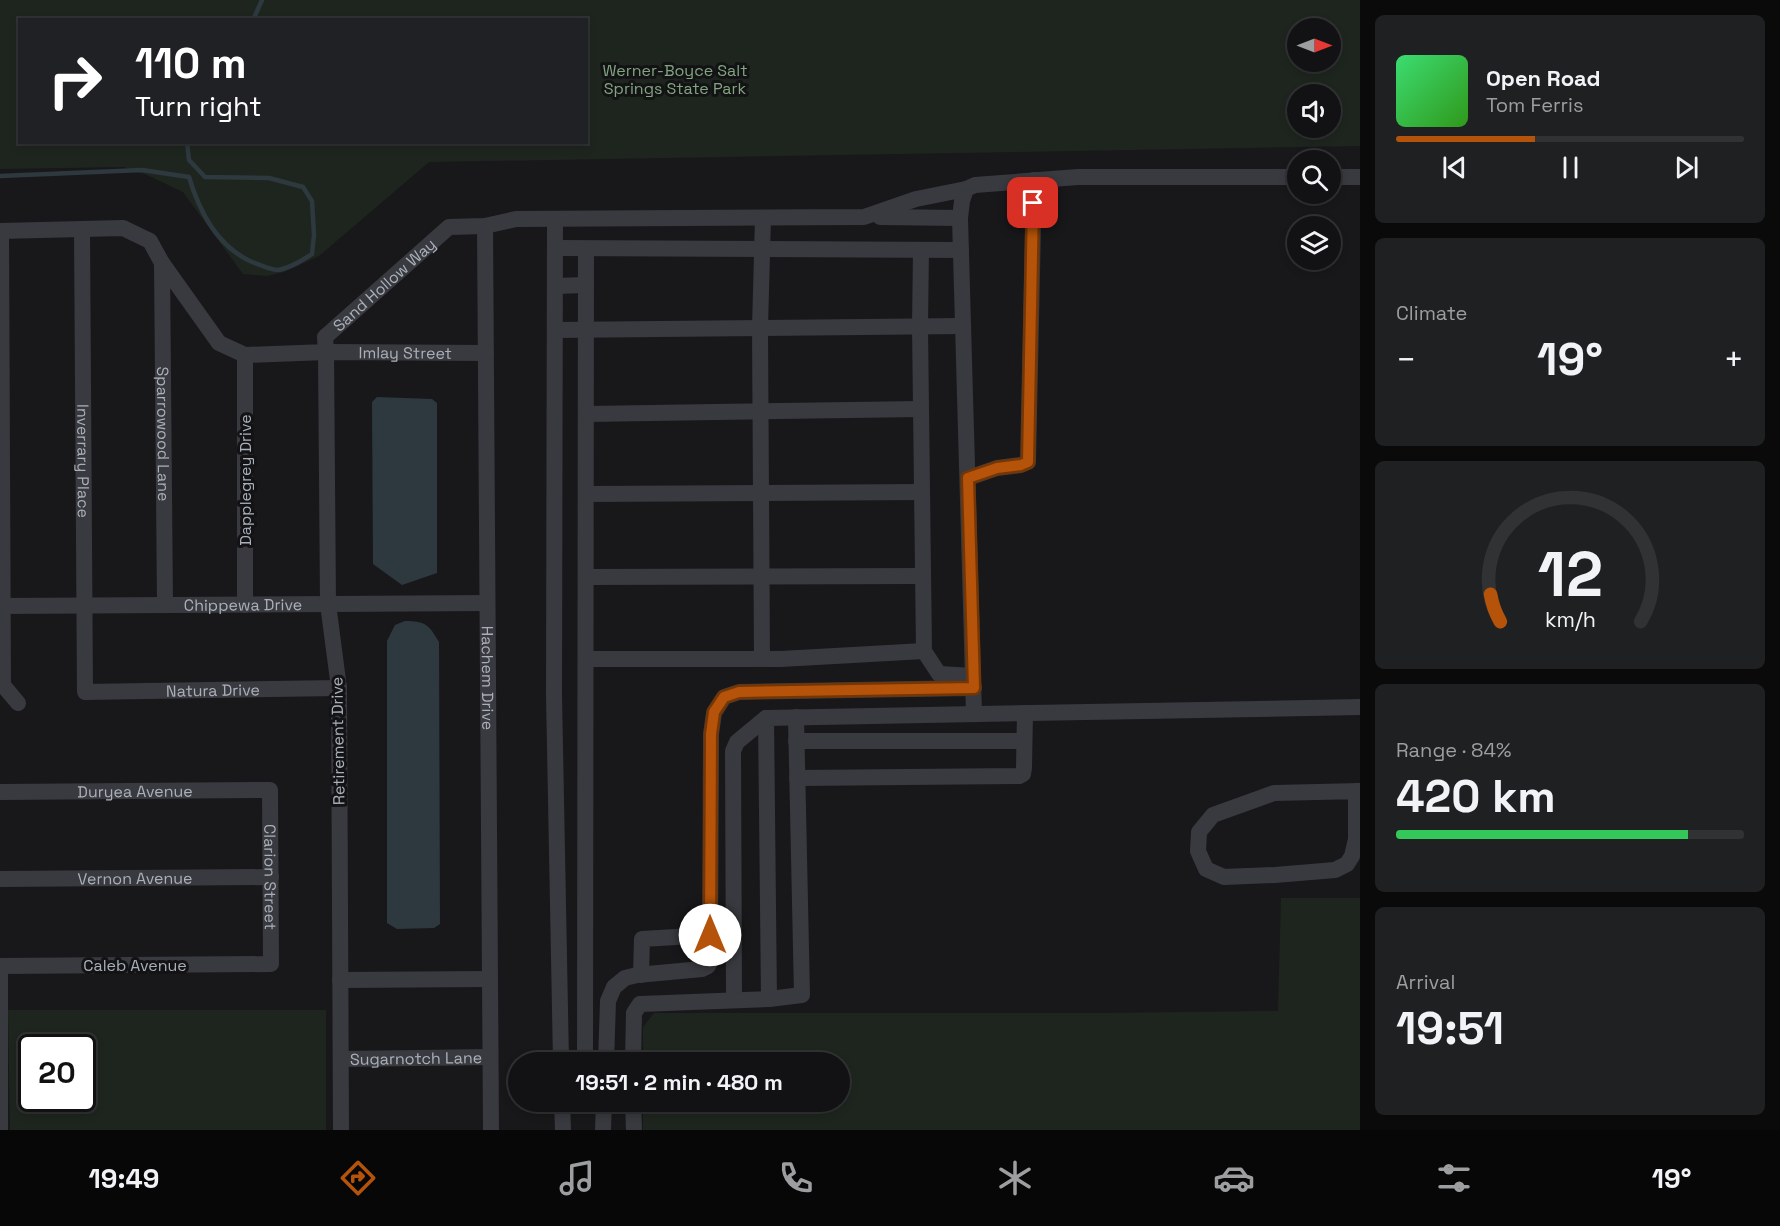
<!DOCTYPE html>
<html lang="en">
<head>
<meta charset="utf-8">
<style>
  :root { --surface:#121214; --page:#1f2022; --text:#f1f3f6; --muted:#9c9ea0; --line:#313234; --accent:#b45309 }
  body { margin:0; font-family:"Space Grotesk",sans-serif; background:var(--page); color:var(--text); height:100vh; display:flex; flex-direction:column; font-size:22px; white-space:nowrap }
  * { box-sizing:border-box; margin:0 }
  p { font-size:20px; color:var(--muted) }
  .icon { flex:none; width:33px; height:33px; fill:none; stroke:currentColor; stroke-width:2; stroke-linecap:round; stroke-linejoin:round }
  .map { position:relative; flex:1; overflow:hidden }
  .side { display:flex; flex-direction:column; gap:15px; padding:15px; background:#0a0a0b; width:420px }
  .side>* { flex:none }
  .hud { position:absolute; left:18px; top:18px; width:570px; height:126px; border-radius:0px; box-shadow:0 3px 9px #0003,0 0 0 2px var(--line); background:#202124; color:#fff; overflow:hidden }
  .needle { width:39px; rotate:90deg }
  .fabs { position:absolute; left:1287px; top:18px; display:grid; gap:12px }
  .fabs a { display:grid; place-items:center; width:54px; height:54px; border-radius:50%; background:var(--surface); box-shadow:0 3px 9px #0003,0 0 0 2px var(--line); font-size:30px }
  .speed { position:absolute; left:18px; top:1034px; display:flex; gap:12px; font-size:30px; font-weight:700; text-align:center }
  .speed>* { display:grid; place-content:center; width:78px; height:78px; border-radius:50%; background:var(--surface); box-shadow:0 3px 9px #0003,0 0 0 2px var(--line); line-height:1 }
  .speed .limit { border:3px solid #111; border-radius:9px; background:#fff; color:#111 }
  .pin { position:absolute; display:grid; place-items:center; width:51px; height:51px; color:#fff; margin:-26px; border-radius:12px; box-shadow:0 3px 9px #0006 }
  .me { position:absolute; width:66px; margin:-33px; rotate:0deg; stroke-linejoin:round; filter:drop-shadow(0 0 4px #0008) }
  .turn { display:flex; align-items:center; gap:21px; height:126px; padding:0 18px; font-size:27px }
  .turn .icon { width:78px; height:78px; stroke-width:2.5 }
  .turn b { display:block; font-size:42px; line-height:51px }
  .big { font-size:45px; font-weight:700; line-height:1.1 }
  .side .tile { flex:1; display:flex; flex-direction:column; justify-content:center; gap:9px; min-width:0; padding:0 21px; border-radius:9px; background:var(--page) }
  .side .dial { align-items:center; gap:0 }
  .dial svg { height:156px; overflow:visible; fill:none; stroke:var(--line); stroke-width:7; stroke-linecap:round; text-anchor:middle }
  .dial text { fill:var(--text); stroke:none }
  .song { display:flex; align-items:center; gap:18px }
  .cover { width:72px; height:72px; border-radius:9px; background:linear-gradient(135deg,hsl(140 70% 55%),hsl(110 70% 35%)) }
  .played { height:6px; border-radius:3px; background:linear-gradient(90deg,var(--accent) 40%,var(--line) 40%) }
  .keys { display:flex; justify-content:space-around; direction:ltr }
  .heat { display:flex; justify-content:space-between; align-items:center; font-size:33px; direction:ltr }
  .charge { height:9px; border-radius:4px; background:linear-gradient(90deg,#34c759 84%,var(--line) 0) }
  .trip { position:absolute; left:508px; top:1052px; width:342px; height:60px; border-radius:30px; background:var(--surface); box-shadow:0 3px 9px #0003,0 0 0 2px var(--line); font-weight:700; line-height:60px; text-align:center }
  .dock { display:flex; height:96px; justify-content:space-around; align-items:center; background:#070708; color:var(--muted) }
  .dock .icon { width:42px; height:42px }
  .dock .selected { color:var(--accent) }
  .dock b { font-size:27px; color:var(--text) }
  main { display:flex; flex:1; min-height:0 }
  .map>svg:first-child { display:block }
  .green { fill:#1e251e; fill-rule:evenodd }
  .water { fill:#2d393f }
  .lines { fill:none; stroke-linecap:round; stroke-linejoin:round }
  .stream { stroke:#2d393f; stroke-width:4.5 }
  .minor { stroke:#393a3f; stroke-width:16 }
  .route-casing { stroke:#753606; stroke-width:15 }
  .route { stroke:#b45309; stroke-width:10 }
  .labels { text-anchor:middle; dominant-baseline:central; stroke-width:6; stroke-linejoin:round; paint-order:stroke }
  .park-label { font-size:16px; fill:#82a580; stroke:#131315 }
  .street-label { font-size:16px; fill:#aab0ba; stroke:#131315 }
</style>
</head>
<body>
<main>
<div class="map">
<svg width="1360" height="1130" viewBox="0 0 1360 1130">
  <rect width="100%" height="100%" fill="#18181a"/>
  <path class="green" d="M0,0H1360V146L429,162L319,256L284,272L267,276L243,274L183,192L147,175L124,167L0,169ZM20,20H586V142H20ZM1298,28H1330V62H1298ZM1298,94H1330V128H1298Z
    M1281,898H1360V1130H643V1101H840V1062H643V1027L654,1013H1103L1278,1011Z
    M8,1010H326V1130H10ZM32,1047H82V1098H32Z"/>
  <path class="water" d="M377,397L432,399L437,403V573L402,585L373,564L372,402Z
    M405,621C426,621 429,625 439,642L440,924L434,928L397,929L387,923V641L395,625Z"/>
  <g class="lines">
    <path class="stream" d="M253,20L262,0
      M0,176L142,170L189,177C200,214 220,252 260,265C265,267 272,270 278,270C290,268 301,261 312,254L314,235L312,201L303,187L269,178L205,177L189,160L187,142"/>
    <g class="minor">
      <path d="M1330,177H1360"/>
      <path d="M880,217L960,218"/>
      <path d="M555,219L554,695L561,1062"/>
      <path id="s1" d="M485,226L491,1130"/>
      <path id="s2" d="M82,230L85,692L339,688"/>
      <path id="s3" d="M0,231L123,228L150,241L162,263L219,343L245,355L326,352L325,337L449,227L485,226L516,219L864,217L916,199L966,189"/>
      <path d="M1,231L3,685L18,703"/>
      <path d="M555,248L961,250"/>
      <path d="M586,249L585,1056L593,1062"/>
      <path d="M921,250L920,326L924,651L939,674L973,676"/>
      <path id="s4" d="M162,263L165,605"/>
      <path d="M555,286L586,285"/>
      <path d="M555,330L963,326"/>
      <path d="M245,355V605"/>
      <path d="M586,414L921,409"/>
      <path d="M968,478L997,468L1021,465L1028,462L1034,180"/>
      <path d="M586,494L922,492"/>
      <path d="M586,577L923,576"/>
      <path id="s5" d="M0,606L487,603"/>
      <path d="M586,659H781L924,651"/>
      <path d="M762,659L760,328L763,218"/>
      <path d="M974,714L960,218L962,201L966,189L975,185L1078,177H1298"/>
      <path d="M796,741H1024"/>
      <path d="M797,778L1019,776L1023,774L1024,768L1025,713"/>
      <path d="M1356,791V839L1352,856L1347,864L1335,870L1275,875L1224,877L1206,869L1198,851L1199,832L1213,815L1274,793L1360,791"/>
      <path id="s6" d="M0,792L270,790L271,964L0,966"/>
      <path id="s7" d="M0,879L271,877"/>
      <path d="M0,966V1130"/>
      <path d="M641,975L642,939L710,935"/>
      <path d="M340,980L490,979"/>
      <path d="M769,999L802,995L796,717"/>
      <path d="M734,1000L733,751L737,742L766,718"/>
      <path id="s8" d="M341,1059L490,1057"/>
      <path d="M606,1062L608,1001L614,987L625,978L637,975L702,969L708,966L710,961L711,734L714,713L724,697L739,692L974,688"/>
      <path d="M633,1062L634,1013L640,1004L769,999L766,718L1360,707"/>
      <path d="M562,1101L563,1130"/>
      <path d="M633,1101L634,1130"/>
      <path id="s9" d="M341,1130L339,688L328,604L326,352L486,353"/>
      <path d="M603,1130L604,1101"/>
    </g>
  </g>
  <g class="lines">
    <defs>
      <path id="route" d="M710,935L711,734L714,712L724,697L739,692L974,688L968,478L997,468L1021,465L1028,462L1033,203"/>
    </defs>
    <use href="#route" class="route-casing"/>
    <use href="#route" class="route"/>
  </g>
  <g class="labels">
    <g class="park-label">
      <text x="675" y="70">Werner-Boyce Salt<tspan x="675" dy="18">Springs State Park</tspan></text>
    </g>
    <g class="street-label">
      <text stroke="none"><textPath href="#s3" startOffset="480">Sand Hollow Way</textPath></text>
      <text stroke="none"><textPath href="#s9" startOffset="858">Imlay Street</textPath></text>
      <text stroke="none"><textPath href="#s4" startOffset="171">Sparrowood Lane</textPath></text>
      <text stroke="none"><textPath href="#s2" startOffset="231">Inverrary Place</textPath></text>
      <text transform="translate(245 480) rotate(-90)">Dapplegrey Drive</text>
      <text stroke="none"><textPath href="#s5" startOffset="243">Chippewa Drive</textPath></text>
      <text stroke="none"><textPath href="#s1" startOffset="452">Hachem Drive</textPath></text>
      <text stroke="none"><textPath href="#s2" startOffset="590">Natura Drive</textPath></text>
      <text transform="translate(338 741) rotate(-91)">Retirement Drive</text>
      <text stroke="none"><textPath href="#s6" startOffset="135">Duryea Avenue</textPath></text>
      <text stroke="none"><textPath href="#s6" startOffset="357">Clarion Street</textPath></text>
      <text stroke="none"><textPath href="#s7" startOffset="135">Vernon Avenue</textPath></text>
      <text x="135" y="965">Caleb Avenue</text>
      <text stroke="none"><textPath href="#s8" startOffset="75">Sugarnotch Lane</textPath></text>
    </g>
  </g>
</svg>
<div class="fabs">
<a><svg class="needle" viewBox="-14 -14 28 28"><path d="M0-13l5 13h-10z" fill="#e53935"/><path d="M0 13l5-13h-10z" fill="#9c9ea0"/></svg></a>
<a><svg class="icon" aria-label="sound" viewBox="0 0 24 24"><path d="M4 9h4l5-4v14l-5-4H4zM17 9q2 3 0 6"/></svg></a>
<a><svg class="icon" aria-label="search" viewBox="0 0 24 24"><circle cx="10" cy="10" r="6"/><path d="M15 15l6 6"/></svg></a>
<a><svg class="icon" aria-label="layers" viewBox="0 0 24 24"><path d="M12 4l9 5-9 5-9-5zM3 14l9 5 9-5"/></svg></a>
</div>
<div class="speed"><div class="limit">20</div></div>
<div class="pin" style="left:1033px;top:203px;background:#d93025"><svg class="icon" aria-label="arrive" viewBox="0 0 24 24"><path d="M6 21V4h12l-3 4 3 4H6"/></svg></div>
<svg class="me" style="left:710px;top:935px" viewBox="-20 -20 40 40"><circle r="19" fill="#fff"/><path d="M0-13L10 11 0 6-10 11z" fill="#b45309"/></svg>
<div class="trip">19:51 · 2 min · 480 m</div>
<div class="hud">
<div class="turn"><svg class="icon" aria-label="right" viewBox="0 0 24 24"><path d="M7 20v-9h11M14 6l5 5-5 5"/></svg><div><b>110 m</b>Turn right</div></div>
</div>
</div>
<section class="side">
<div class="tile">
<div class="song"><i class="cover"></i><div><b>Open Road</b><p>Tom Ferris</p></div></div>
<div class="played"></div>
<div class="keys"><svg class="icon" aria-label="previous" viewBox="0 0 24 24"><path d="M18 5L8 12l10 7zM5 5v14"/></svg><svg class="icon" aria-label="pause" viewBox="0 0 24 24"><path d="M8 5v14M16 5v14"/></svg><svg class="icon" aria-label="next" viewBox="0 0 24 24"><path d="M6 5l10 7-10 7zM19 5v14"/></svg></div>
</div>
<div class="tile"><p>Climate</p>
<div class="heat"><a>−</a><b class="big">19°</b><a>+</a></div>
</div>
<div class="tile dial"><svg viewBox="0 0 100 80">
<path d="M14 69A42 42 0 1 1 86 69"/>
<path d="M14 69A42 42 0 0 1 9 55" stroke="#b45309"/>
<text x="50" y="56" font-size="32" font-weight="700">12</text>
<text x="50" y="72" font-size="11">km/h</text>
</svg></div>
<div class="tile"><p>Range · 84%</p><b class="big">420 km</b><div class="charge"></div></div>
<div class="tile"><p>Arrival</p><b class="big">19:51</b></div>
</section>
</main>
<nav class="dock">
<b>19:49</b>
<svg class="icon selected" aria-label="directions" viewBox="0 0 24 24"><path d="M12 3l9 9-9 9-9-9zM9 14v-3h6M13 9l2 2-2 2"/></svg>
<svg class="icon" aria-label="music" viewBox="0 0 24 24"><path d="M9 18V5l10-2v13"/><circle cx="6" cy="18" r="3"/><circle cx="16" cy="16" r="3"/></svg>
<svg class="icon" aria-label="phone" viewBox="0 0 24 24"><path d="M5 4h4l2 5-3 2q2 4 5 5l2-3 5 2v4C11 20 4 13 5 4z"/></svg>
<svg class="icon" aria-label="climate" viewBox="0 0 24 24"><path d="M12 3v18M4 7l16 10M4 17L20 7"/></svg>
<svg class="icon" aria-label="car" viewBox="0 0 24 24"><path d="M5 17H2v-5l4-1 3-4h7l3 4 3 1v5h-3M9 17h6M6 11h13"/><circle cx="7" cy="17" r="2"/><circle cx="17" cy="17" r="2"/></svg>
<svg class="icon" aria-label="filters" viewBox="0 0 24 24"><path d="M4 7h16M4 17h16"/><circle cx="9" cy="7" r="2"/><circle cx="15" cy="17" r="2"/></svg>
<b>19°</b>
</nav>
</body>
</html>
